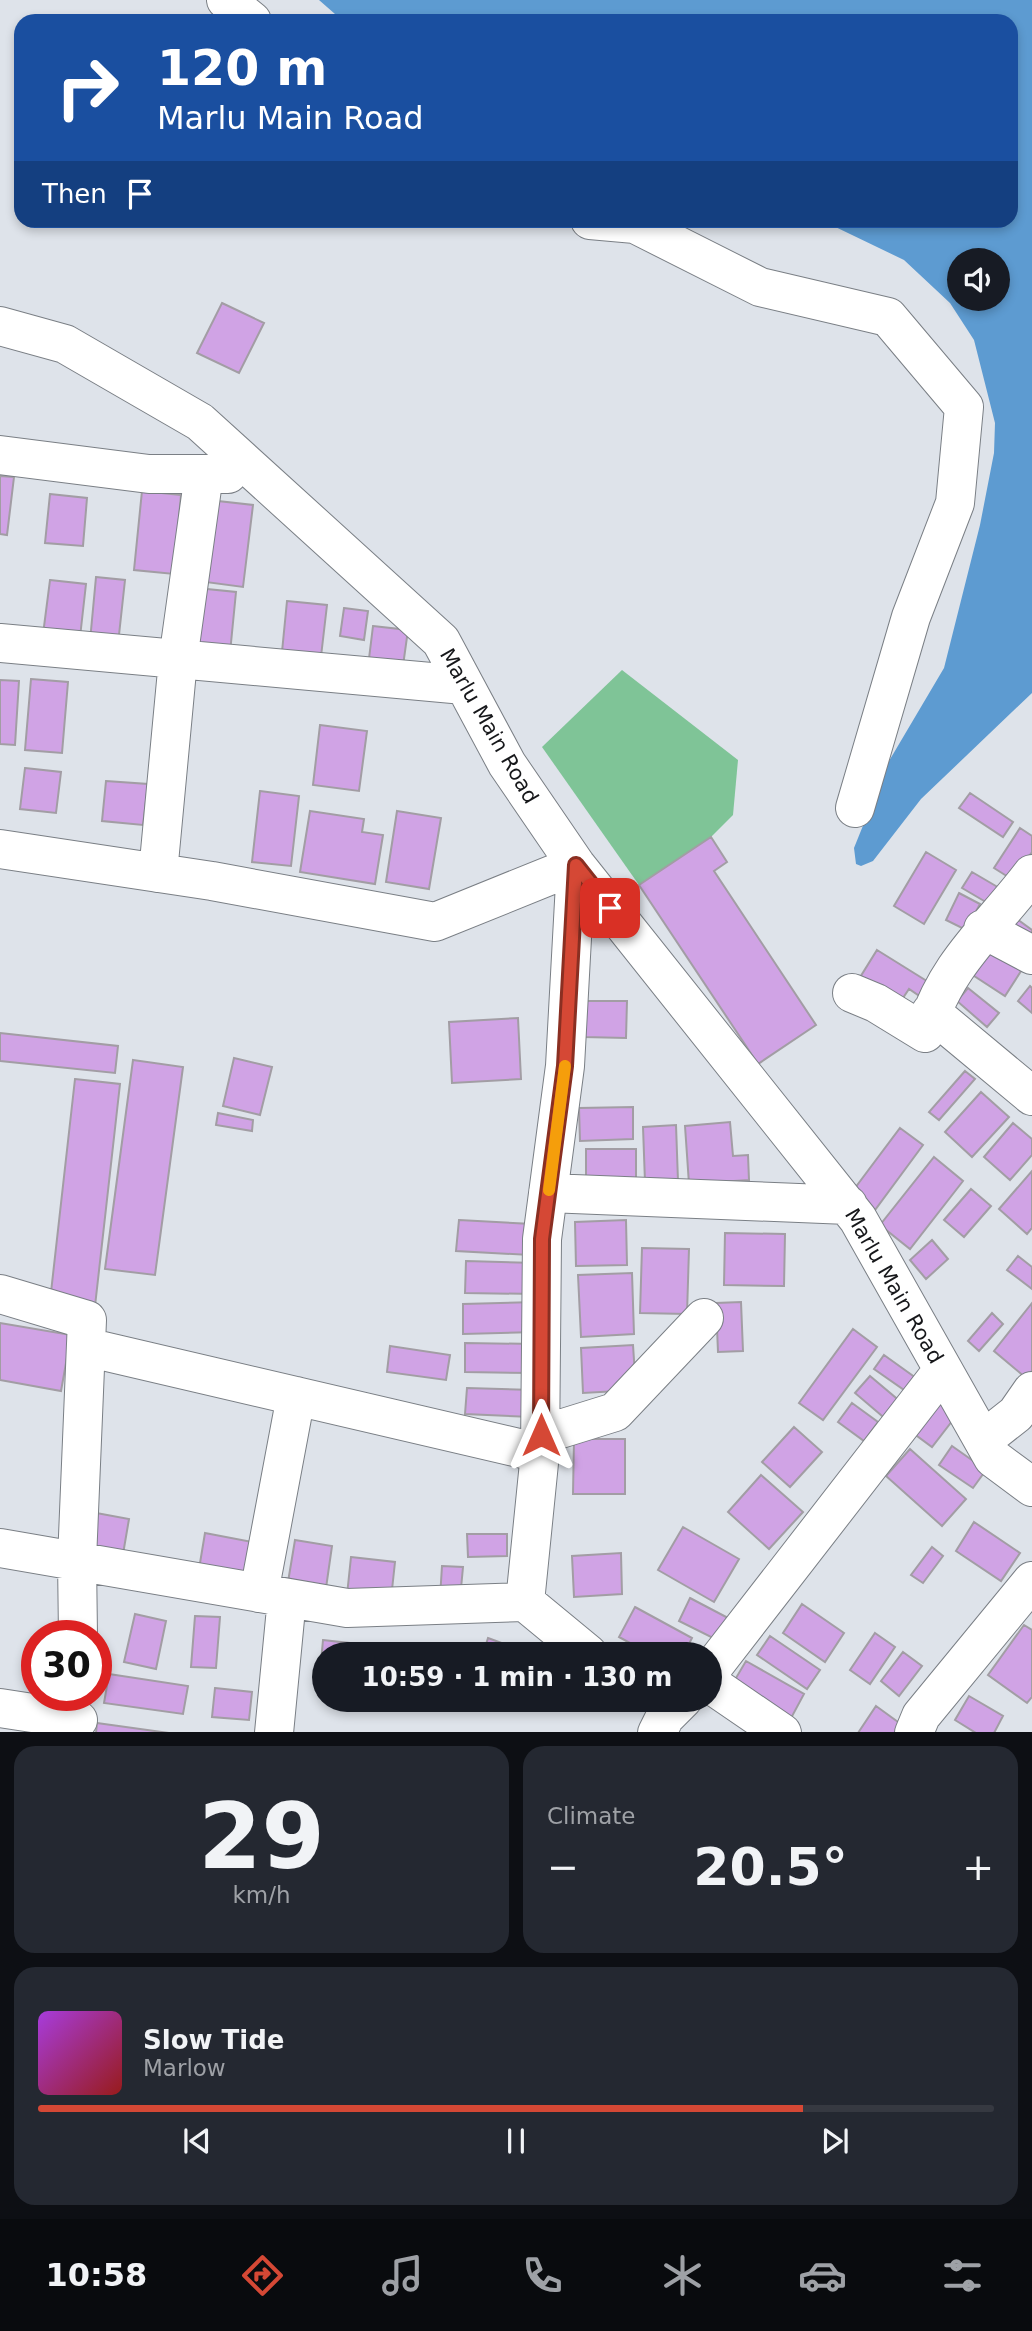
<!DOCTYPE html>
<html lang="en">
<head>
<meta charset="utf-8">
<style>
  :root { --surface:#171b24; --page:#242831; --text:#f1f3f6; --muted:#9ea1a6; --line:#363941; --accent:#d54835 }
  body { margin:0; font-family:"DejaVu Sans",sans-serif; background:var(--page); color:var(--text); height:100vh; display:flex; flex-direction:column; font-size:26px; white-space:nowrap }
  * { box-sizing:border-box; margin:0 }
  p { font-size:23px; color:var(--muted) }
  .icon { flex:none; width:38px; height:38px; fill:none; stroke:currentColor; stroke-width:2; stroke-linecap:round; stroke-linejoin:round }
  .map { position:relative; height:1732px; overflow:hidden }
  .drawer { display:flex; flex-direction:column; gap:14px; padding:14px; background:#0d0f14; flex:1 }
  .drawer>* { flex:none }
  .top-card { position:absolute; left:14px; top:14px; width:1004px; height:214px; border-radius:21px; box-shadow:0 4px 10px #0003; background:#1a4fa0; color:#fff; overflow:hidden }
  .fabs { position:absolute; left:947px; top:248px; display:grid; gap:14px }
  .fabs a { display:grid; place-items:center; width:63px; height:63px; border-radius:50%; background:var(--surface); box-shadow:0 4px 10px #0003; font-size:35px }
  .speed { position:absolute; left:21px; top:1620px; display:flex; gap:14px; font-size:35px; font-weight:700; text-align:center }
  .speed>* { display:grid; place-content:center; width:91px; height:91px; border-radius:50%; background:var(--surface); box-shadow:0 4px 10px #0003; line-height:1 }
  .speed .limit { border:10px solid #d22; background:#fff; color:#111 }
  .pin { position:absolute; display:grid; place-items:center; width:60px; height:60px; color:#fff; margin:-30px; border-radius:14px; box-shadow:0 4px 10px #0006 }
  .me { position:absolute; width:77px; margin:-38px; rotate:0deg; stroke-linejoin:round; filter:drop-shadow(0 0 5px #0008) }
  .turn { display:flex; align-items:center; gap:24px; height:147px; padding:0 28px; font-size:32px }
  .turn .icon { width:91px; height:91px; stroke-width:2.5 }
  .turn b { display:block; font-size:49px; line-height:60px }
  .then { display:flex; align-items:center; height:66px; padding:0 28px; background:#0003; gap:14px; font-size:26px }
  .big { font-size:52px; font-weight:700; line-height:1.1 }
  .drawer .tile { flex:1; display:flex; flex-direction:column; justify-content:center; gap:10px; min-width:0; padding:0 24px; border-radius:21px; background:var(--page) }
  .drawer .dial { align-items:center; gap:0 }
  .dial b { font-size:91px; line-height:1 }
  .song { display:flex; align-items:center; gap:21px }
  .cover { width:84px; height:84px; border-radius:10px; background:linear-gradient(135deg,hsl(280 70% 55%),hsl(0 70% 35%)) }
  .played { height:7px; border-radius:4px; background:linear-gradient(90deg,var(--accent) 80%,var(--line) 80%) }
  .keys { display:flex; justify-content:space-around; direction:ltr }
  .heat { display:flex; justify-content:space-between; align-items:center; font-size:38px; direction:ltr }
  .drawer .tiles { flex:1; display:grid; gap:14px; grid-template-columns:1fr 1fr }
  .tile:last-child { grid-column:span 2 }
  .trip { position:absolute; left:312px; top:1642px; width:410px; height:70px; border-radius:35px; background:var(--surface); box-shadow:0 4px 10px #0003; font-weight:700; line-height:70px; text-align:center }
  .dock { display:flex; height:112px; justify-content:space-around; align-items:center; background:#090b0e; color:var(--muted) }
  .dock .icon { width:49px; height:49px }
  .dock .current { color:var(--accent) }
  .dock b { font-size:32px; color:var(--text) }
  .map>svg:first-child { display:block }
  .green { fill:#7fc497 }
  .water { fill:#5d9bd1; fill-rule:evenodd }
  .building { fill:#d0a3e5; stroke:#a29da4; stroke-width:2 }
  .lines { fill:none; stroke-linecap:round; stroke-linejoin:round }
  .minor-casing { stroke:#7a7f85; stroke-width:40 }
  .minor { stroke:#fff; stroke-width:38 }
  .route-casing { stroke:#8a2f22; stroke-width:18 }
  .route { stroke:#d54835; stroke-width:12 }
  .slow { stroke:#f59e0b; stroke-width:12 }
  .labels { text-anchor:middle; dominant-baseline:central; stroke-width:5; stroke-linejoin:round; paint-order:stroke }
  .street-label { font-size:21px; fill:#16171a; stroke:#fff }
</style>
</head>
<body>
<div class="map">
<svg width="1032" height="1733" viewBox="0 0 1032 1733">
  <rect width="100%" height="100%" fill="#dee3ea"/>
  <path class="green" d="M622,670L738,760L733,815L711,837L639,885L542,747Z"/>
  <path class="water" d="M319,0H1032V693L921,799L873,861L861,866L856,864L854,848L889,761L944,668L980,525L994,453L995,423L974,340L950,303L904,260L823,221L1012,220V21H343ZM959,261H998V299H959Z"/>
  <path class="building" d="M222,303L264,323L239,373L197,353Z
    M0,476L14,477L7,535L0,534Z
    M142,491L181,495L174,574L134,570Z
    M50,494L87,498L83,546L45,543Z
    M209,500L253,505L243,587L198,581Z
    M96,577L125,580L118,644L90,641Z
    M50,580L86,584L79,646L42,642Z
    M197,588L236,592L230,653L190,649Z
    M287,601L327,605L320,665L281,662Z
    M344,608L368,611L364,640L340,636Z
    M373,626L408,630L401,680L367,675Z
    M31,679L68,682L62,753L25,750Z
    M0,680L19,681L15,745L0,744Z
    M320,725L367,731L359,791L313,785Z
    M25,768L61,772L56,813L20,809Z
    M106,781L148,784L143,825L102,821Z
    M260,791L299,796L291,866L252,862Z
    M970,793L1013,822L1003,837L959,808Z
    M310,811L364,819L362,832L383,835L375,884L300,872Z
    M397,811L441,818L429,889L386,882Z
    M1020,828L1032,836V852L1013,880L994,868Z
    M711,837L727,862L714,871L816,1025L758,1064L639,885Z
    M926,852L956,870L924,924L894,906Z
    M972,872L1001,889L991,905L962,888Z
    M959,893L980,904L966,930L946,920Z
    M1017,919L1032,930V944L1008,932Z
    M987,944L1023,968L1005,996L968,972Z
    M877,950L930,983L921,997L909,989L899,1004L859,979Z
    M1030,986L1032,988V1013L1018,1001Z
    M968,988L999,1013L987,1027L957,1001Z
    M585,1001H627L626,1038L584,1037Z
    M518,1018L521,1079L452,1083L449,1022Z
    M0,1033L118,1046L115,1073L0,1061Z
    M234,1058L272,1067L260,1115L223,1106Z
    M133,1060L183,1067L155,1275L105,1269Z
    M965,1071L975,1079L939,1120L929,1112Z
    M75,1079L120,1084L94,1315L49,1310Z
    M981,1092L1009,1117L972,1157L945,1132Z
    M633,1107V1139L580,1141L579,1108Z
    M218,1113L253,1120L252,1131L216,1125Z
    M730,1122L733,1156L748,1155L749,1180L689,1184L685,1126Z
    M1013,1123L1032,1139V1155L1010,1180L984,1157Z
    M676,1125L678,1181L645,1182L643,1127Z
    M900,1128L923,1145L875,1210L852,1192Z
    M586,1149H636V1181H586Z
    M934,1157L963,1181L910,1249L880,1225Z
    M1032,1171V1228L1027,1234L999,1209Z
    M971,1189L991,1206L964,1237L944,1220Z
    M459,1220L532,1224L530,1255L456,1251Z
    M626,1220L627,1265L576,1266L575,1222Z
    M725,1233L785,1234L784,1286L724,1285Z
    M932,1240L948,1259L926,1279L910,1260Z
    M642,1248L689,1249L687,1314L640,1313Z
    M1018,1256L1032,1267V1289L1007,1270Z
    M466,1261L536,1263L535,1294L465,1293Z
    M632,1273L634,1334L581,1337L578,1275Z
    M536,1302V1332L463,1334V1304Z
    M741,1302L743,1351L718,1352L716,1303Z
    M1032,1303V1371L1026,1378L994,1351Z
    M992,1313L1003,1324L979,1351L968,1341Z
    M0,1323L71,1335L61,1391L0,1380Z
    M853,1329L877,1347L823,1420L799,1403Z
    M465,1343L534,1344L533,1373L465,1372Z
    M633,1345L636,1390L583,1393L581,1348Z
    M390,1346L450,1355L446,1380L387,1372Z
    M884,1355L916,1378L907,1392L874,1369Z
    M870,1376L902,1403L888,1421L855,1393Z
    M467,1388L533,1390L531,1417L465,1414Z
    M937,1401L956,1416L932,1447L913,1433Z
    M852,1403L878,1422L864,1441L838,1422Z
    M794,1427L822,1452L790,1487L762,1462Z
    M574,1439H625V1494H573Z
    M952,1446L986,1470L973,1488L939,1465Z
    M910,1449L966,1499L942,1526L886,1476Z
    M761,1475L803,1512L769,1549L728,1512Z
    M91,1512L129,1519L122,1560L84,1554Z
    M974,1522L1020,1553L1001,1581L956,1551Z
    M683,1527L739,1559L714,1602L658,1570Z
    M205,1533L262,1544L254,1586L198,1575Z
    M467,1534H507V1556L468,1557Z
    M295,1540L332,1546L326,1588L288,1582Z
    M932,1547L943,1556L923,1583L911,1575Z
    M621,1553L622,1594L574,1597L572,1556Z
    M351,1557L395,1562L391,1599L347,1595Z
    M442,1566L463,1567L460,1599L440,1598Z
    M690,1598L730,1619L719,1641L679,1621Z
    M802,1604L844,1633L825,1662L783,1633Z
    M635,1607L692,1638L684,1654H650L619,1637Z
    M135,1614L166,1621L156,1669L124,1662Z
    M195,1616L220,1617L216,1668L191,1667Z
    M1024,1625L1032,1630V1697L1027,1703L988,1675Z
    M875,1633L895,1647L870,1684L850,1670Z
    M770,1636L820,1670L807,1689L757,1655Z
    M488,1638L523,1651L522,1654H483Z
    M323,1640L349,1643L348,1654H324V1695H318Z
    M383,1644L415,1649L414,1654H381Z
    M903,1652L922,1666L899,1696L881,1681Z
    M746,1661L804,1694L783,1733L723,1700Z
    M109,1674L188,1686L183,1714L104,1703Z
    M215,1688L252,1692L249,1720L212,1717Z
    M969,1696L1003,1716L994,1733H976L955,1720Z
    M476,1699H506L503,1709Z
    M876,1706L909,1730L907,1733H858Z
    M97,1723L169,1733H96Z"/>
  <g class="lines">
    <defs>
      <path id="minor" d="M226,0L252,21
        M590,220L635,224L760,287L888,317L964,407L955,503L911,617L855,808
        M0,326L65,344L200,422L441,641L507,764L576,865L858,1219L993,1458L1032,1487
        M0,455L149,474H228
        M0,643L464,685
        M0,849L212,881L435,922L576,865
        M158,873L178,660L204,474
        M983,929L1032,955
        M852,993L876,1003L925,1033C945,964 991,928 1032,874
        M931,1012L1032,1096
        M548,1193L848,1205
        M0,1294L87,1320L77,1560L78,1636
        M86,1347L540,1453
        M541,1435L615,1412L704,1318
        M983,1440L1016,1414L1032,1391
        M0,1548L347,1608L525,1602L540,1453L542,1239L565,1066L576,865
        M259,1593L296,1396
        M525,1602L588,1654
        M709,1672L943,1370
        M709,1683L782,1733
        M0,1708L78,1720
        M274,1733L287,1598
        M657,1733L665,1717L683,1699
        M914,1733L921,1716L1032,1581"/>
    </defs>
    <use href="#minor" class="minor-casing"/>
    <use href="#minor" class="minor"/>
  </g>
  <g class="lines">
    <defs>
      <path id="route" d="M541,1435L542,1239L565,1066L576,865L610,908"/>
    </defs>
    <use href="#route" class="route-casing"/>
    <use href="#route" class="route"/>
    <path class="slow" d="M549,1190L565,1066"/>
  </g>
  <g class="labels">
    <g class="street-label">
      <text transform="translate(489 726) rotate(60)">Marlu Main Road</text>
      <text transform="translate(894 1286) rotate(60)">Marlu Main Road</text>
    </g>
  </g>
</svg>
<div class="fabs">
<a><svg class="icon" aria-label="sound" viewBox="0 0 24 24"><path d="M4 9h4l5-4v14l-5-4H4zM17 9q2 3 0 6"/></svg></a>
</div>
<div class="speed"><div class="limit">30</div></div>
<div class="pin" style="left:610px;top:908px;background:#d93025"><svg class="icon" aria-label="arrive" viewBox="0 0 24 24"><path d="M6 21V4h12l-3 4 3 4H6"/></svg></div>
<svg class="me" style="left:541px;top:1435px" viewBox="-20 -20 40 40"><path d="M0-17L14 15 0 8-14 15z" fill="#d54835" stroke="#fff" stroke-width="4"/></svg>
<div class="trip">10:59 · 1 min · 130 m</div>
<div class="top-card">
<div class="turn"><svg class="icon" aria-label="right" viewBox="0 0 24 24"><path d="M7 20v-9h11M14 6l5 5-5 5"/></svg><div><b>120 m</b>Marlu Main Road</div></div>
<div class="then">Then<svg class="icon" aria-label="arrive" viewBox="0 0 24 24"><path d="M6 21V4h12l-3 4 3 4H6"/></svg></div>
</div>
</div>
<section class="drawer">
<div class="tiles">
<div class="tile dial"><b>29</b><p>km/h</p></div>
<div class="tile"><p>Climate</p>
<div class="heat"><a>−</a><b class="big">20.5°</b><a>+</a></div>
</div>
<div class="tile">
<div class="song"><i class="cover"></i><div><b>Slow Tide</b><p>Marlow</p></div></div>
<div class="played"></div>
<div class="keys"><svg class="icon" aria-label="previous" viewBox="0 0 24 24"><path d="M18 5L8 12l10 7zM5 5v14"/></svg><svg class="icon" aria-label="pause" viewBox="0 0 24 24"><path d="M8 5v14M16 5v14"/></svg><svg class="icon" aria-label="next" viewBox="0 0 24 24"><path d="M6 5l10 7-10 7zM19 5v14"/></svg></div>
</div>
</div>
</section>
<nav class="dock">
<b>10:58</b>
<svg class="icon current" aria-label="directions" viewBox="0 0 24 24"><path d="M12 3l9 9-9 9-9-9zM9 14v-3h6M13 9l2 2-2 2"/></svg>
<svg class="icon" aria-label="music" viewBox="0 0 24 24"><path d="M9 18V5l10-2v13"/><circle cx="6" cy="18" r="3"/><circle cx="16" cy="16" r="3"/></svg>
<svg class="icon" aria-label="phone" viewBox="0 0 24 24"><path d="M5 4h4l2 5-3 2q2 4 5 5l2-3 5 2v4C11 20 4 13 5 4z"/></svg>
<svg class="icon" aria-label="climate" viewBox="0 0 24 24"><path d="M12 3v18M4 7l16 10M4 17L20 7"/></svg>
<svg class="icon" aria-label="car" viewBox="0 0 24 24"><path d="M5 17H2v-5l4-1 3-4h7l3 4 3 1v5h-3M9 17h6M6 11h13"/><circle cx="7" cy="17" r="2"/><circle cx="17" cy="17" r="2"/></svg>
<svg class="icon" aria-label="filters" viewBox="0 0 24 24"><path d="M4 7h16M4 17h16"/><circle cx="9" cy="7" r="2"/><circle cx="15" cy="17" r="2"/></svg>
</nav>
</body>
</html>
